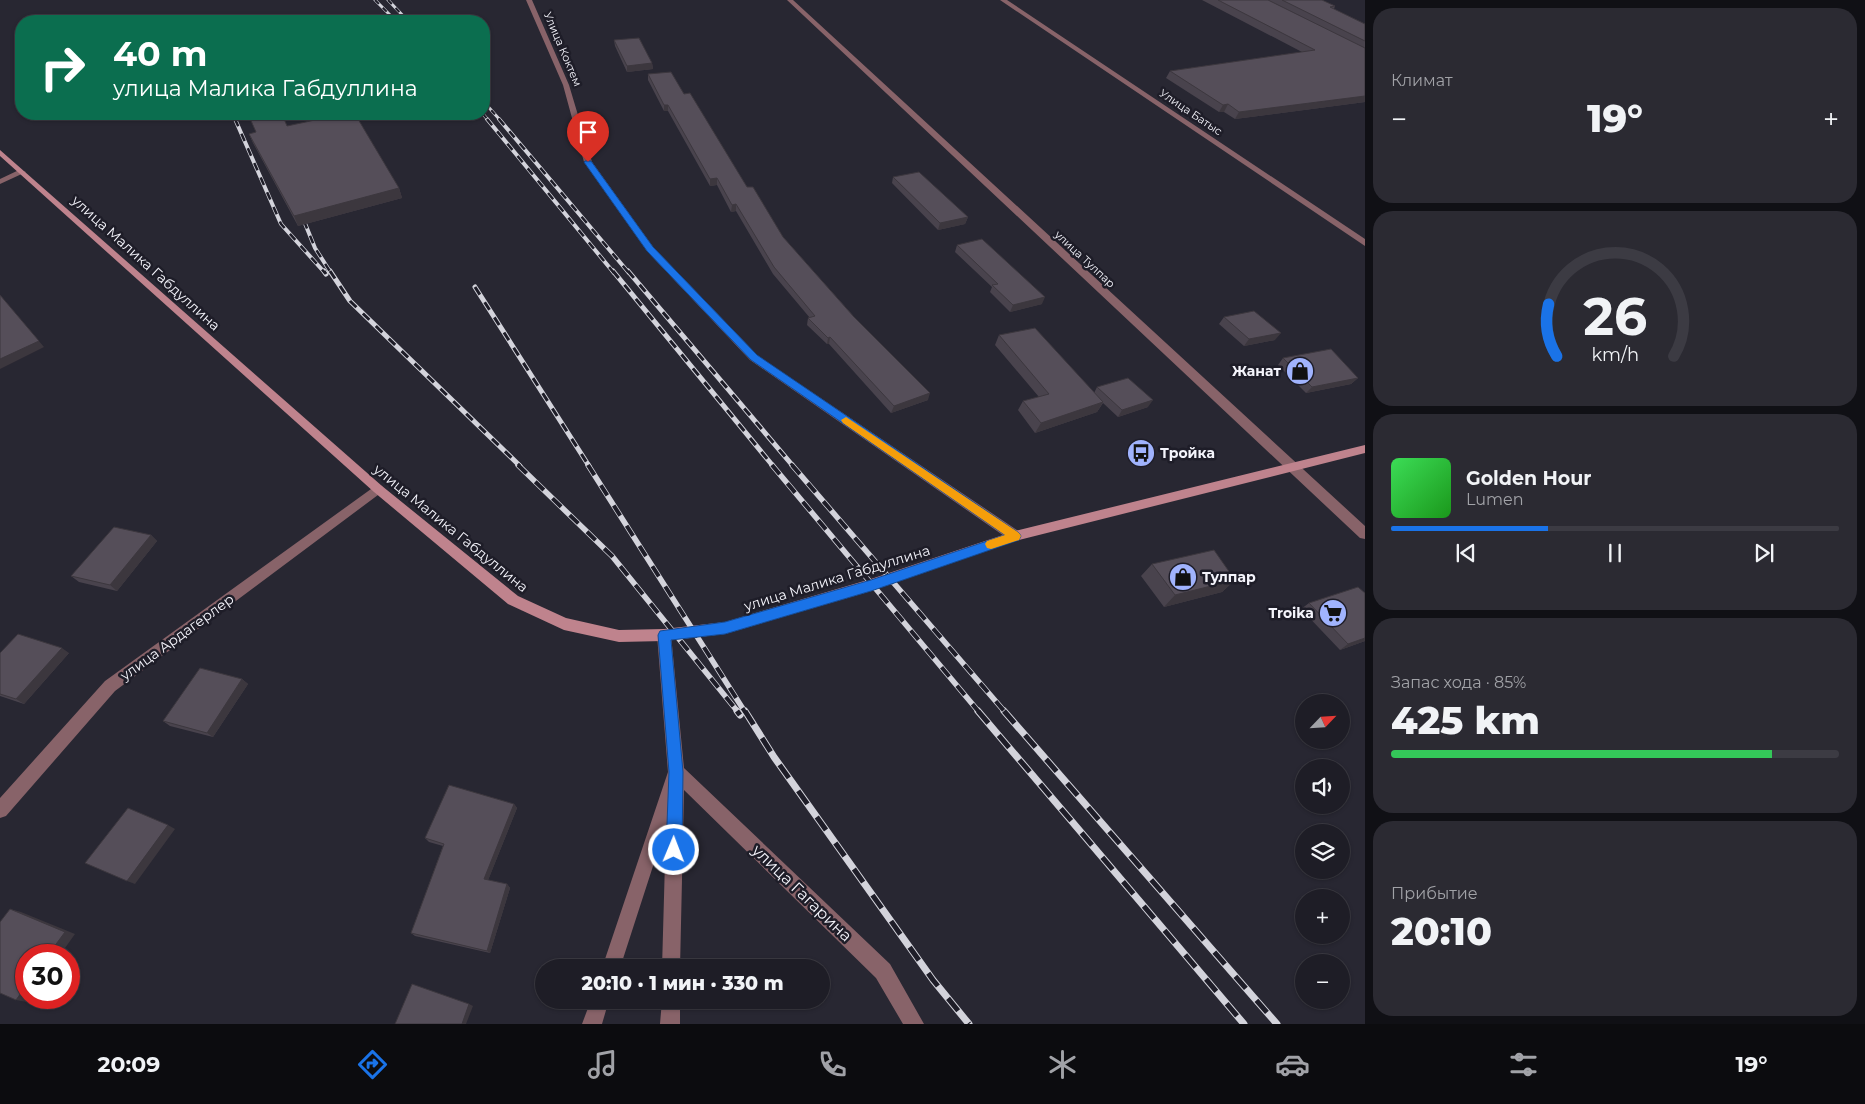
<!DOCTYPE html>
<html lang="ru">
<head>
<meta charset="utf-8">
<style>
  :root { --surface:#1e1d26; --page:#2b2a32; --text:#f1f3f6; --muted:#a1a2a7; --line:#3c3b43; --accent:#1a73e8 }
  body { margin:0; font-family:Montserrat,sans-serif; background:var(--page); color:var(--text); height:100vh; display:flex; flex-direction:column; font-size:19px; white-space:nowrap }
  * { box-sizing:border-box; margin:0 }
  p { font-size:16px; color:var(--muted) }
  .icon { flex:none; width:28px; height:28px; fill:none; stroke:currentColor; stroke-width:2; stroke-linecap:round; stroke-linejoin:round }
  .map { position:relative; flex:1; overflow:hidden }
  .side { display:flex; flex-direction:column; gap:8px; padding:8px; background:#101015; width:500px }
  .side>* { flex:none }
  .guide { position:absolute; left:15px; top:15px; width:475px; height:105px; border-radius:20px; box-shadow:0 1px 4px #0004,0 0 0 1px var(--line); background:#0b6e4f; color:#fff; overflow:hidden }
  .needle { width:32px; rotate:65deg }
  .tools { position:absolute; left:1295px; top:694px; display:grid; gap:10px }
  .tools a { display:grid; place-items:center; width:55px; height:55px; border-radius:50%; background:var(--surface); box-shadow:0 1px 4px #0004,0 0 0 1px var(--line); font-size:25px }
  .speed { position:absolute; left:15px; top:944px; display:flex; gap:10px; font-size:25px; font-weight:700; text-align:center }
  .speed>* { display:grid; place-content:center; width:65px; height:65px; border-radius:50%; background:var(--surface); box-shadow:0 1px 4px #0004,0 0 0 1px var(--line); line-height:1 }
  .speed .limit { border:8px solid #d22; background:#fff; color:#111 }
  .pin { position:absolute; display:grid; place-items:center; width:42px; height:42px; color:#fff; margin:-51px -21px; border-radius:50% 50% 50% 0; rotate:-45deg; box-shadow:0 0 5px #0007 }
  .pin .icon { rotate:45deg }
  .me { position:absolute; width:55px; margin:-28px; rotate:1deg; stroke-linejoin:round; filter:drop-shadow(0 0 4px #0008) }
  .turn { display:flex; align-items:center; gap:18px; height:105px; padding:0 15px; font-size:22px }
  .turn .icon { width:65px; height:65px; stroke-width:2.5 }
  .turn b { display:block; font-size:35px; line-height:42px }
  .big { font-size:38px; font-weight:800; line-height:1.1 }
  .side .tile { flex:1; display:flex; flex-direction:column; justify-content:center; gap:8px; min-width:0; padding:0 18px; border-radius:20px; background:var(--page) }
  .side .dial { align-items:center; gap:0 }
  .dial svg { height:130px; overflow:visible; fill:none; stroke:var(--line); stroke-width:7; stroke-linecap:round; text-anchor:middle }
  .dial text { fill:var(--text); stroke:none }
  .song { display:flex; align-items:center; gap:15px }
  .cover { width:60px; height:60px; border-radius:8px; background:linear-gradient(135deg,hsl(130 70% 55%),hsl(120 70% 35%)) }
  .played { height:5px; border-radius:2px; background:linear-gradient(90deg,var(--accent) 35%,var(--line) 35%) }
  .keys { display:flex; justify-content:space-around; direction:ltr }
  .heat { display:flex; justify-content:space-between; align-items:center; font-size:28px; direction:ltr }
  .charge { height:8px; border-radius:4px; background:linear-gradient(90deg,#34c759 85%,var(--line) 0) }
  .trip { position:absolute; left:535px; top:959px; width:295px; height:50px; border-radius:25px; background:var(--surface); box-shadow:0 1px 4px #0004,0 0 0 1px var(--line); font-weight:800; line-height:50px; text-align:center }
  .tab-bar { display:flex; height:80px; justify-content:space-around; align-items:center; background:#0c0c0f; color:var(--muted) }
  .tab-bar .icon { width:35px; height:35px }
  .tab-bar .active { color:var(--accent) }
  .tab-bar b { font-size:22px; color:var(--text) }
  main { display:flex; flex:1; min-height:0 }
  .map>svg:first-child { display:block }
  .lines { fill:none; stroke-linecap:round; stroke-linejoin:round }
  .minor { fill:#886369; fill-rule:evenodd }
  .secondary { fill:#bf838d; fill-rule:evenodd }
  .rail-far4-casing { stroke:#d3d3db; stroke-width:3 }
  .rail-far3-casing { stroke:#d3d3db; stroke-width:4 }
  .rail-far2-casing { stroke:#d3d3db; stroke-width:5 }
  .rail-far1-casing { stroke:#d3d3db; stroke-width:5.5 }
  .rail-casing { stroke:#d3d3db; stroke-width:7 }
  .rail-far4 { stroke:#1e1d28; stroke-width:2; stroke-dasharray:5.5; stroke-linecap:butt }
  .rail-far3 { stroke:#1e1d28; stroke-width:2.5; stroke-dasharray:8; stroke-linecap:butt }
  .rail-far2 { stroke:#1e1d28; stroke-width:3; stroke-dasharray:9; stroke-linecap:butt }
  .rail-far1 { stroke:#1e1d28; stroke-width:4; stroke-dasharray:12; stroke-linecap:butt }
  .rail { stroke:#1e1d28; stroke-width:5; stroke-dasharray:16; stroke-linecap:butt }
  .wall { fill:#49434d }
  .shaded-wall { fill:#3c373e }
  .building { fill:#554e59; stroke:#3c373e }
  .route { fill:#1a73e8; stroke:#114b97 }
  .slow { fill:#f59e0b }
  .labels { text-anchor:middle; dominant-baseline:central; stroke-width:5; stroke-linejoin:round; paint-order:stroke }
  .far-street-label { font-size:11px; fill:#f4f4fb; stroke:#1e1d28 }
  .street-label { font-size:14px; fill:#f4f4fb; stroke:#1e1d28 }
  .poi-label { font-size:14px; font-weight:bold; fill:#f4f4fb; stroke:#1e1d28; text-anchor:end }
  .near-street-label { font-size:16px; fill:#f4f4fb; stroke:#1e1d28 }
</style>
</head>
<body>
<main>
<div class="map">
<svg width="1365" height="1024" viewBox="0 0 1365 1024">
  <rect width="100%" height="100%" fill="#282732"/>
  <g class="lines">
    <path class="minor" d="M526,0H532L569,85L592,162L653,247L758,356L1020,532L1021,536L1020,540L1015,541L1010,540L750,360L647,251L584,162L563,85Z
      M787,0H793L1365,526V539L1360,538Z
      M1000,0H1007L1365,239V246Z
      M19,170L26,172L0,184V179Z
      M378,484L382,486L384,489L382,492L115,691L6,816L0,818V798L105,681Z
      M664,629L669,631L671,635L684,768L890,964L924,1024H903L876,978L684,790L680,968H662L666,826L620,968H602L668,772L657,635L659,631Z
      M591,1000H609L602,1024H582Z
      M662,1000H680V1024H660Z"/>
    <path class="secondary" d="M0,150L382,486L518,596L566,618L619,630L664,629L725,622L871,579L1015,531L1365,445V453L1015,541L871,591L725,634L664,641L619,642L564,630L508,604L374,492L0,156Z"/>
    <defs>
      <path id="rail-far4" d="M375,0L396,21
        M388,0L408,21
        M192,18L193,21
        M484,102L500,120
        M233,114L236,120
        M483,114L488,120"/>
      <path id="rail-far3" d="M235,119L281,224L325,273
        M487,119L614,273
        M499,119L629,273
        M304,221L315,248L331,273"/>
      <path id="rail-far2" d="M324,271L326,274
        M330,271L350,301L520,466
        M613,271L773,466
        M628,271L793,466
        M475,287L589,466"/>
      <path id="rail-far1" d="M518,465L612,556L738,712
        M588,465L745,712
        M772,465L979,712
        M792,465L1005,712"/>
      <path id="rail" d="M737,711L740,715
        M745,711L774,757L933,980L969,1024
        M978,711L1244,1024
        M1004,711L1277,1024"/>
    </defs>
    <use href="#rail-far4" class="rail-far4-casing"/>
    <use href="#rail-far3" class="rail-far3-casing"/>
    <use href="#rail-far2" class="rail-far2-casing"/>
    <use href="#rail-far1" class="rail-far1-casing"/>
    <use href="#rail" class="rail-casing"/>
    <use href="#rail-far4" class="rail-far4"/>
    <use href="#rail-far3" class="rail-far3"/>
    <use href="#rail-far2" class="rail-far2"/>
    <use href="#rail-far1" class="rail-far1"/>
    <use href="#rail" class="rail"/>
  </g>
  <path class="wall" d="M1202,0H1322L1335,6L1334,9L1365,24V102L1235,119L1224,112H1219L1166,78L1170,71L1302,52Z
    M614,40L652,63L653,69L627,72L615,46Z
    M648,74L684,94L747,187L783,237L928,400L891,413L829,344H827L807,325L808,318H810L773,274L736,211L731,212L717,185L710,186L668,111H664L648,80Z
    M287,126L399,188L402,198L298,226L253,143L249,134Z
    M893,177L968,217L965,224L938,230L892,183Z
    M957,245L1042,304L1010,312L990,292L992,287L955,252Z
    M1224,317L1275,340L1244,346L1219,324Z
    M999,335L1094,393L1097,387L1148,407L1118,417L1103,403L1097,412L1035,433L1018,410L1023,401L1039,397L995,345Z
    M1283,358L1358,378L1351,384L1306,393L1278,365Z
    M151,535L157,541L117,591L79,582L71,576Z
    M1152,564L1235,580L1222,592L1164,607L1141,576Z
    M1365,593V641L1340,650L1301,609L1309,603Z
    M0,653H69L24,704L0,696Z
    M242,679L248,684L213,737L170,726L163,721Z
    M514,804L517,808L488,880L507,884L510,888L490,953L415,936L411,933L443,846L429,842L425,838Z"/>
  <path class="shaded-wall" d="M652,63L653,69L627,72V66Z
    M1365,96V102L1235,119L1239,112Z
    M1228,104L1224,112H1219L1223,105Z
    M664,105H668V111H664Z
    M717,178V185L710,186V179Z
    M399,188L402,198L298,226L294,216Z
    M736,204V211L731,212L732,205Z
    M968,217L965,224L938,230L940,223Z
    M0,295L44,347L0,369Z
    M1045,297L1042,304L1010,312L1013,305Z
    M1281,333L1275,340L1244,346L1249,339Z
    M830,337L829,344H827L828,338Z
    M1358,378L1351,384L1306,393L1312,387Z
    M930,393L928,400L891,413L894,406Z
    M1153,400L1148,407L1118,417L1122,410Z
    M1103,402L1097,412L1035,433L1041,423Z
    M151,535L157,541L117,591L110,585Z
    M1235,580L1222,592L1164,607L1175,595Z
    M1365,638V641L1340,650L1348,644Z
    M62,648L69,653L24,704L16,699Z
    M242,679L248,684L213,737L207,733Z
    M514,804L517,808L487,883L484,879Z
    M168,825L175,829L135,884L127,881Z
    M507,884L510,888L490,953L487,951Z
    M10,909L21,912L75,934L60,955H48Z
    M26,986V998H30L27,1002L16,1000Z
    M469,1004L473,1006L466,1024H462Z"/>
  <path class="building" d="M1218,0H1268L1365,48V96L1239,112L1228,104L1223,105L1170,71L1315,50Z
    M1282,0H1322L1335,6L1330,7L1365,24V41Z
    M639,38L652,63L627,66L614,40Z
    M671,72L684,94L690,93L747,187H753L783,237L854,317L930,393L894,406L830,337L828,338L808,318L815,316L774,267L736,204L732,205L717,178L710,179L668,105H664L648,74Z
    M248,114H282L287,126L343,114H355L399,188L294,216L249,134L256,132Z
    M919,172L968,217L940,223L893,177Z
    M982,239L1045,297L1013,305L992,285L998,284L957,245Z
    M0,295L39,341L0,359Z
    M1254,311L1281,333L1249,339L1224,317Z
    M1035,328L1103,402L1041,423L1023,401L1049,394L999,335Z
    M1331,349L1358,378L1312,387L1283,358Z
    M1128,378L1153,400L1122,410L1097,387Z
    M114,527L151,535L110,585L71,576Z
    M1214,550L1235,580L1175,595L1152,564Z
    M1358,587L1365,593V638L1348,644L1309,603Z
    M18,634L62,648L16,699L0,694V653Z
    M200,668L242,679L207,733L163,721Z
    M449,785L514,804L484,879L507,884L487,951L411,933L444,844L425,838Z
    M128,808L168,825L127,881L85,863Z
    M10,909L65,932L48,955H26V986L16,1000L0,993V922Z
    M412,984L469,1004L462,1024H395Z"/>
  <path class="route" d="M585,161H591L653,247L757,355L1019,533L1021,536L1019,540L871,591L725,634L671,640L683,772L682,850L680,855L674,858L669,855L666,850L669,772L658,635L660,631L725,622L871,580L1005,535L751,360L647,251L584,162Z"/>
  <path class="slow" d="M846,417L1019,533L1021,536L1019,540L991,549L987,548L985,544L987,541L1005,535L843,423L841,420Z"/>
  <defs>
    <symbol id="shop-disc" viewBox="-11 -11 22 22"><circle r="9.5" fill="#a0b3fd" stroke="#1e1d28"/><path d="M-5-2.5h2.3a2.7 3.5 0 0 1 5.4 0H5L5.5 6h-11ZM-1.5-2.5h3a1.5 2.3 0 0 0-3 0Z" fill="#111"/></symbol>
    <symbol id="bus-disc" viewBox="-11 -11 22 22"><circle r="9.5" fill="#a0b3fd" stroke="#1e1d28"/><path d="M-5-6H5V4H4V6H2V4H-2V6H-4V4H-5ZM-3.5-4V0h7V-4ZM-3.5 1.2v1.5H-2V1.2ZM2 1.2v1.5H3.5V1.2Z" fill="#111"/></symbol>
    <symbol id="supermarket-disc" viewBox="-11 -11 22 22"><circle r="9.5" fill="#a0b3fd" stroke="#1e1d28"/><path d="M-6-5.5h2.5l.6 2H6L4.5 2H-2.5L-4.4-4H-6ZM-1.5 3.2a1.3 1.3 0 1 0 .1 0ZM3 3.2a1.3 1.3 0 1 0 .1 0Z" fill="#111"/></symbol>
  </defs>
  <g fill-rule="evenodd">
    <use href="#shop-disc" x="1284" y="355" width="32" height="32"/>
    <use href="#bus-disc" x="1125" y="437" width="32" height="32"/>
    <use href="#shop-disc" x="1167" y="561" width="32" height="32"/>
    <use href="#supermarket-disc" x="1317" y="597" width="32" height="32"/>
  </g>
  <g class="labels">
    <g class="far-street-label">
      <text transform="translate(563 49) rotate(67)">Улица Коктем</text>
      <text transform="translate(1191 112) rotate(34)">Улица Батыс</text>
      <text transform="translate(1085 259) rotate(43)">улица Тулпар</text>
    </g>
    <g class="street-label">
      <text transform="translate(146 263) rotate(42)">улица Малика Габдуллина</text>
      <text transform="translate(451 528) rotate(39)">улица Малика Габдуллина</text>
      <text transform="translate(837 578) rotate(-17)">улица Малика Габдуллина</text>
      <text transform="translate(177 637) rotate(-36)">улица Ардагерлер</text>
    </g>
    <g class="poi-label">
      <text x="1281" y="371">Жанат</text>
      <text x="1160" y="453" text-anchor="start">Тройка</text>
      <text x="1202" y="577" text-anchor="start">Тулпар</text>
      <text x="1314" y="613">Troika</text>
    </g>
    <g class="near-street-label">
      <text transform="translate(802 893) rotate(44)">улица Гагарина</text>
    </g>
  </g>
</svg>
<div class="tools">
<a><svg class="needle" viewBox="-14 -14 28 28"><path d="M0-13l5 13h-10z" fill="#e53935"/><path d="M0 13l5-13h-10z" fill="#a1a2a7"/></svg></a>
<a><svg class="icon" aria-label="sound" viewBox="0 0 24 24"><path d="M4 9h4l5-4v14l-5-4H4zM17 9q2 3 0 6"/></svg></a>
<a><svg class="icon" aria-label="layers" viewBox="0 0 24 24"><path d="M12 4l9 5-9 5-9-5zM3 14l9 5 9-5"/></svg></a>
<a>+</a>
<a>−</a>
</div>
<div class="speed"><div class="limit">30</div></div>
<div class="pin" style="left:588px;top:162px;background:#d93025"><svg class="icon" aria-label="arrive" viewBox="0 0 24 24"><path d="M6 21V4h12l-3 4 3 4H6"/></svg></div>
<svg class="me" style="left:674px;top:850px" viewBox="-20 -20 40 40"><circle r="17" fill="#1a73e8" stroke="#fff" stroke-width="3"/><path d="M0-11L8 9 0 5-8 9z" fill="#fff"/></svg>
<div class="trip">20:10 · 1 мин · 330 m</div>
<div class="guide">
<div class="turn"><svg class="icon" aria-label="right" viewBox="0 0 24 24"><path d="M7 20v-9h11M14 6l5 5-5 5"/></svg><div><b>40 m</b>улица Малика Габдуллина</div></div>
</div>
</div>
<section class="side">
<div class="tile"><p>Климат</p>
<div class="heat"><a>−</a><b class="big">19°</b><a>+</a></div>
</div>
<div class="tile dial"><svg viewBox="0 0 100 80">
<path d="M14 69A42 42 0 1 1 86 69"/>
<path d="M14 69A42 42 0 0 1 9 37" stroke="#1a73e8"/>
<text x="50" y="56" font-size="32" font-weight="700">26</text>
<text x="50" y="72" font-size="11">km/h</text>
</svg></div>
<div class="tile">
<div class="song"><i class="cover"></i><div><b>Golden Hour</b><p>Lumen</p></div></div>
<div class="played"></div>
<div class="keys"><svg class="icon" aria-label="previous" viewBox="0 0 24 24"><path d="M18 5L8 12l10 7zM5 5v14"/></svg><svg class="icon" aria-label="pause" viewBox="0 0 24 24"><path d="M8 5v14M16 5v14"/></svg><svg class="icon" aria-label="next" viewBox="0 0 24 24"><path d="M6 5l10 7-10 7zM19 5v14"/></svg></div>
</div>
<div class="tile"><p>Запас хода · 85%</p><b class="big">425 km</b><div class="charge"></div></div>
<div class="tile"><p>Прибытие</p><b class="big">20:10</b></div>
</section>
</main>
<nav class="tab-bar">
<b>20:09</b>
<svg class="icon active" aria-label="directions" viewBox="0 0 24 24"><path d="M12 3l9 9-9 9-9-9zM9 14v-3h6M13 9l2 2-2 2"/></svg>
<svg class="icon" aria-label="music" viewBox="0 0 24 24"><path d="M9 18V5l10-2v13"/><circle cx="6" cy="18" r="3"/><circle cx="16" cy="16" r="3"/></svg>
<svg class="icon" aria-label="phone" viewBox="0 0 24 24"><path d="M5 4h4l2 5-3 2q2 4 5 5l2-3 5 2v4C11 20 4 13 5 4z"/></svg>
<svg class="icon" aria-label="climate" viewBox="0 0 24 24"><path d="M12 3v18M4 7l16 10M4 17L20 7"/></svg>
<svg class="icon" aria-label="car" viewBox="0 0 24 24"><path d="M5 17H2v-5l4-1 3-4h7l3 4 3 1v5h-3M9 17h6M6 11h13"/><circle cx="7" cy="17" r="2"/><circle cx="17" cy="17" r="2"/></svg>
<svg class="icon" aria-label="filters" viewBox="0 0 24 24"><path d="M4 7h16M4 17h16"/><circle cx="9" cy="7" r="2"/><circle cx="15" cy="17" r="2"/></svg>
<b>19°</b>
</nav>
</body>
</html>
